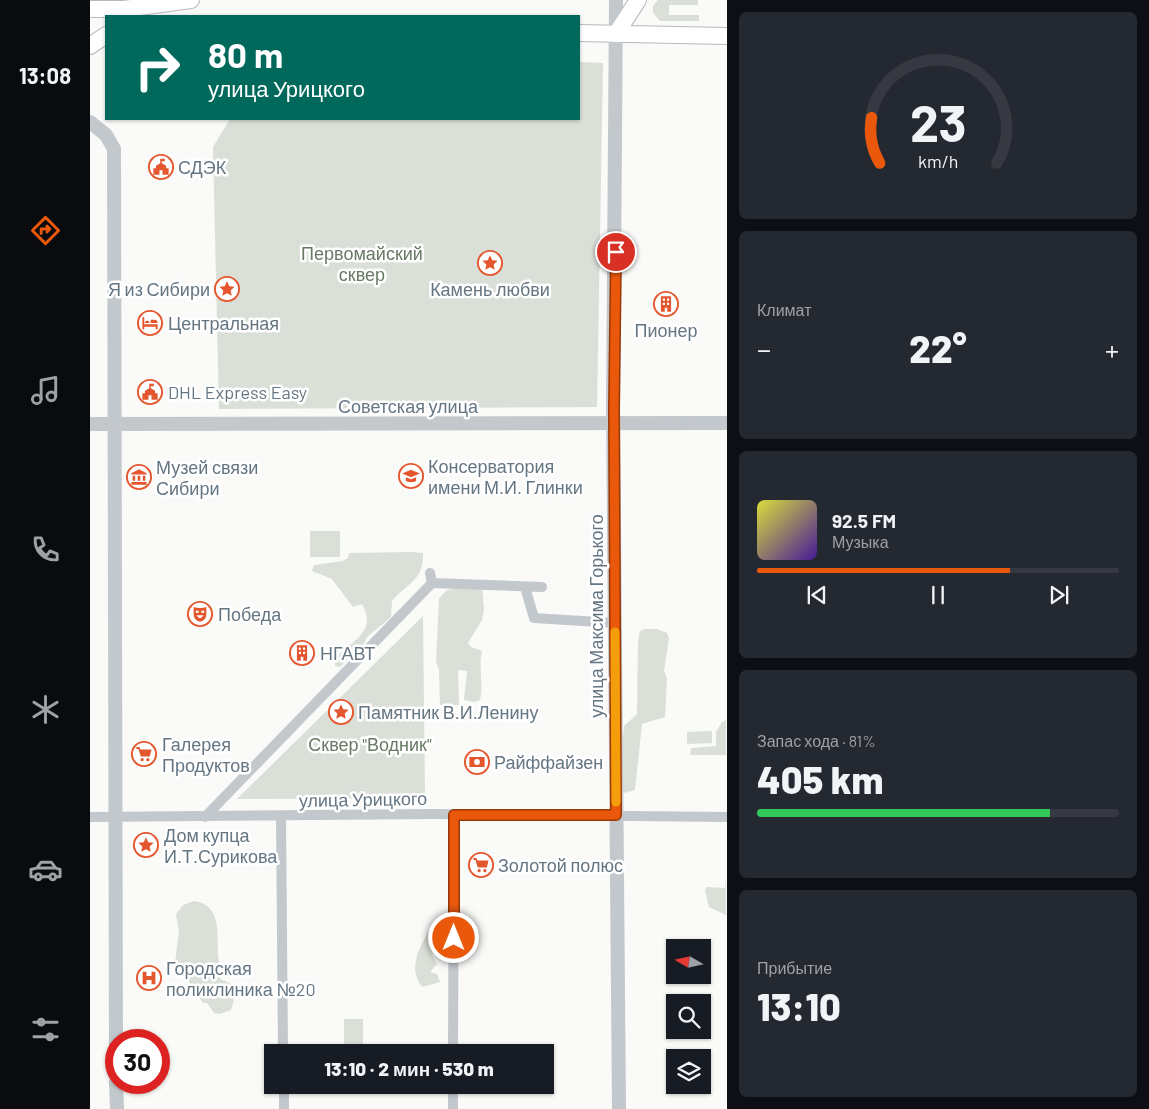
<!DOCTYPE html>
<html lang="ru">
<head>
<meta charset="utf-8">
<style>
  :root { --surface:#171b24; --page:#242831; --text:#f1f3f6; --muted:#9ea1a6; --line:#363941; --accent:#ea580c }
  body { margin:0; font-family:Barlow,sans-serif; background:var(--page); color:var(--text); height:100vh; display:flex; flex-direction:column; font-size:19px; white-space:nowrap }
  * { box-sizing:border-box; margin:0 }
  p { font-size:16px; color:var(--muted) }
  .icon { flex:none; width:28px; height:28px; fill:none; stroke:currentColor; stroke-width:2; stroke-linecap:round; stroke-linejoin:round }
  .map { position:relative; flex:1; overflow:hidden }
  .drawer { display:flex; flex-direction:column; gap:12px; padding:12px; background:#0d0f14; width:422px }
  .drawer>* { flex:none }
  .top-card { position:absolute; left:15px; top:15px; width:475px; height:105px; border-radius:0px; box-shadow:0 1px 4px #0004; background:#00695c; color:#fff; overflow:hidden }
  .needle { width:32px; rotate:279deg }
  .fabs { position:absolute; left:576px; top:939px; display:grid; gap:10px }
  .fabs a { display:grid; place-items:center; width:45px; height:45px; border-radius:0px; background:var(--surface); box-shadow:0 1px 4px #0004; font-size:25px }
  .speed { position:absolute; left:15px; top:1029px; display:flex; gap:10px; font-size:25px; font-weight:700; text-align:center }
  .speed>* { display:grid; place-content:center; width:65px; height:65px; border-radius:50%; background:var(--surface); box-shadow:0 1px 4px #0004; line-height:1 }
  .speed .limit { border:8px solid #d22; background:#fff; color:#111 }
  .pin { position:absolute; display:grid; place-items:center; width:42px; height:42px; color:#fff; margin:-21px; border:2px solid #fff; border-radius:50%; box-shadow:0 1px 5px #0007 }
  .me { position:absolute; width:55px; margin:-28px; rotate:0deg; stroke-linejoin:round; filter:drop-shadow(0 0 4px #0008) }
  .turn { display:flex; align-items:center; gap:18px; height:105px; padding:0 20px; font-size:22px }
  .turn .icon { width:65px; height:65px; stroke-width:2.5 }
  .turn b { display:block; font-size:35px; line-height:42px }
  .big { font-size:38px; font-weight:800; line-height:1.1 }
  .drawer .card { flex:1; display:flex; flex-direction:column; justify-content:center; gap:8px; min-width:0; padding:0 18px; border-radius:8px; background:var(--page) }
  .drawer .dial { align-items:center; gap:0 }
  .dial svg { height:130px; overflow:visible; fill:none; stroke:var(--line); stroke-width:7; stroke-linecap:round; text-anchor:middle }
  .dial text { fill:var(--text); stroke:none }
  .song { display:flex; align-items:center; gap:15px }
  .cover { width:60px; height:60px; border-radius:8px; background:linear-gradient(135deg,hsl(60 70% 55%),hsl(260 70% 35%)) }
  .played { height:5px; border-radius:2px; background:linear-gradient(90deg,var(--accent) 70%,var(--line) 70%) }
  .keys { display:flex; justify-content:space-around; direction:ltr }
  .heat { display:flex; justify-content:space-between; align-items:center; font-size:28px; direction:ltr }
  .charge { height:8px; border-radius:4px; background:linear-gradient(90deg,#34c759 81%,var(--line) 0) }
  .trip { position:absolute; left:174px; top:1044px; width:290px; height:50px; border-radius:0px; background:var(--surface); box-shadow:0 1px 4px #0004; font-weight:800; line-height:50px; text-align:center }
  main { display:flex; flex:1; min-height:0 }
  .dock { display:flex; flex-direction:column; width:90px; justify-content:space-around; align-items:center; background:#090b0e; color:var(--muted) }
  .dock .icon { width:35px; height:35px }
  .dock .on { color:var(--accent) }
  .dock b { font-size:22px; color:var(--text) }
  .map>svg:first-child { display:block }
  .green { fill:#dadfd7 }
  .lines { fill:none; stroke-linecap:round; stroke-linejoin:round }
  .primary-casing { stroke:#b5babe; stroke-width:18 }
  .minor { stroke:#c3c8cc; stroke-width:10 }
  .tertiary { stroke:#c3c8cc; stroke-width:14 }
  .primary { stroke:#fff; stroke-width:16 }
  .route-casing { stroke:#983908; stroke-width:12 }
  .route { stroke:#ea580c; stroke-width:9 }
  .slow { stroke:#f59e0b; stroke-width:9 }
  .labels { text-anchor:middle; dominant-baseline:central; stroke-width:5; stroke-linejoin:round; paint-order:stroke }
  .poi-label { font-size:18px; fill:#657683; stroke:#fff; text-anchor:start }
  .park-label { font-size:18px; fill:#687a64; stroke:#fff }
  .street-label { font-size:18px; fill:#657683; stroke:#fff }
</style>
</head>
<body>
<main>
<nav class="dock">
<b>13:08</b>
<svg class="icon on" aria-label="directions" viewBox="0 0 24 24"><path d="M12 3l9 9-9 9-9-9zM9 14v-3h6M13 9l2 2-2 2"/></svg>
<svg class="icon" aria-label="music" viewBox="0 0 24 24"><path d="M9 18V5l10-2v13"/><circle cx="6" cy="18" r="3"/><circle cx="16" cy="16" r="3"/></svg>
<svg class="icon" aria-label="phone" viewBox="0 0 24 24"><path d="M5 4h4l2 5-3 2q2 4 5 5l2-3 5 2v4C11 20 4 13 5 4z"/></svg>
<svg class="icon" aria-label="climate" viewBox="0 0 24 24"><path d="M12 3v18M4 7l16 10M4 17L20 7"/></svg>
<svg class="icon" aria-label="car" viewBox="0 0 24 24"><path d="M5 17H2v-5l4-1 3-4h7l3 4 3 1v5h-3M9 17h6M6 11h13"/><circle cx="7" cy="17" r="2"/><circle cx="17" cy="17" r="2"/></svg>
<svg class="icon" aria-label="filters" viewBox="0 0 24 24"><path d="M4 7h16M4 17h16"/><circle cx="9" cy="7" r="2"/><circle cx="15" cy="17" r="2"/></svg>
</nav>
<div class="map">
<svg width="637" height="1109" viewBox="0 0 637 1109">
  <rect width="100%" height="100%" fill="#fafaf8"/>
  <path class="green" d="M568,0H608V5H579V15H609V21H570L563,13V6Z
    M489,62L513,63L507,407L129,409L123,147L140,119H489Z
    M220,531H250V557H220Z
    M322,552L333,553C334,581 317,583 302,601L301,617L277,637L271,650L262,654L250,667L245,666C244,645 292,639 272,604L263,607L242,579L222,571L224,565L253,561L258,558L259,553Z
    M381,586H392L394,609L392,620L378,643L381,647L392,651C388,667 394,683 390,700L384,702L374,700L377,671L368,670L369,705H350L349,670L346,661L349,598L357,590Z
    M333,616L335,798L147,799Z
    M555,629H567L577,633L579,638L574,671L577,679L575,717L552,724L545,790L534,793L529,790L534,726L547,714L548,642L550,631Z
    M636,720V755H600L601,748L626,746V732L632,722Z
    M622,731V743L597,744V732Z
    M636,877V915L619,907L615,890L617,887L635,888Z
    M104,901C132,905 127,934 128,955C129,963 130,971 130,979L140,983L144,1000L141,1010L130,1014L124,1013L117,1003H113L97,979L88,973L85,962L89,932L86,914L93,905Z
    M343,923L348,930L347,944L342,955L347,964L340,972L347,974L350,982L332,987C316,965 332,944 343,923Z
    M254,1019H273V1052H254Z"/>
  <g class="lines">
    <defs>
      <path id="primary" d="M0,9H34L101,0
        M489,33L637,36
        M526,34L548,0
        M0,46L16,35"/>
    </defs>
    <use href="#primary" class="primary-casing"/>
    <path class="minor" d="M340,573L342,583
      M435,587L444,618L525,623
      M191,816L193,1052
      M0,817L343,814L637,817
      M115,817L342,583L452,587
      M363,1052L364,815
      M194,1085V1109
      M363,1109V1085"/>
    <path class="tertiary" d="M526,0L523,409L529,1109
      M0,122L16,135L24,149L26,1058
      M0,424L637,423
      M26,1082L27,1109"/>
    <use href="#primary" class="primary"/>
  </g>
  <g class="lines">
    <defs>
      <path id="route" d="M364,938V815H526L524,409L526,252"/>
    </defs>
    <use href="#route" class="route-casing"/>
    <use href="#route" class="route"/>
    <path class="slow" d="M525,632L526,802"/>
  </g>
  <defs>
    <symbol id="civic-ring" viewBox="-11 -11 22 22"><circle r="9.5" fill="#fff" stroke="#e4572e" stroke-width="1.5"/><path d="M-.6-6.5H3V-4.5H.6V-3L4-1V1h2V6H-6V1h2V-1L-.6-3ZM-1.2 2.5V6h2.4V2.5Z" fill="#e4572e"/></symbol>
    <symbol id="sight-ring" viewBox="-11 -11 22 22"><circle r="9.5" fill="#fff" stroke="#e4572e" stroke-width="1.5"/><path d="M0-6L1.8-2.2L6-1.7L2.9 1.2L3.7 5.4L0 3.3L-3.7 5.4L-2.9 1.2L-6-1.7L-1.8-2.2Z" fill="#e4572e"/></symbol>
    <symbol id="building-ring" viewBox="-11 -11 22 22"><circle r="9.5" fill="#fff" stroke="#e4572e" stroke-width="1.5"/><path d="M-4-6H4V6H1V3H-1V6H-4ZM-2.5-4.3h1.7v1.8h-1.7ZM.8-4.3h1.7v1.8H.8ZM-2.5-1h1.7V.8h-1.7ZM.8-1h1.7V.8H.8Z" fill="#e4572e"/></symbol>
    <symbol id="hotel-ring" viewBox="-11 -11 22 22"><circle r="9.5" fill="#fff" stroke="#e4572e" stroke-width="1.5"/><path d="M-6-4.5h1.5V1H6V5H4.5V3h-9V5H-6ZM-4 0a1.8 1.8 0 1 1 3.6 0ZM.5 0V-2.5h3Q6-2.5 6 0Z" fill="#e4572e"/></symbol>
    <symbol id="university-ring" viewBox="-11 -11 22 22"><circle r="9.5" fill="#fff" stroke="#e4572e" stroke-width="1.5"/><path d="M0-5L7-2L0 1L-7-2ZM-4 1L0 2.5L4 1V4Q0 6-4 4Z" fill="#e4572e"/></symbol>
    <symbol id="museum-ring" viewBox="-11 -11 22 22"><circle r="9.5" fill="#fff" stroke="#e4572e" stroke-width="1.5"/><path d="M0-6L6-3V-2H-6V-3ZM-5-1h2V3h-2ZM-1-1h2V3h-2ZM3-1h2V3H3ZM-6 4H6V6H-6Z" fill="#e4572e"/></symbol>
    <symbol id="theatre-ring" viewBox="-11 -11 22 22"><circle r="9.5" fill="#fff" stroke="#e4572e" stroke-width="1.5"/><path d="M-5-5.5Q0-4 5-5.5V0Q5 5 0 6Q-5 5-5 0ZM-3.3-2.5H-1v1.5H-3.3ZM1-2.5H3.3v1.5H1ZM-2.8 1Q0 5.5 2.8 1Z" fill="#e4572e"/></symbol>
    <symbol id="supermarket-ring" viewBox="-11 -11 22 22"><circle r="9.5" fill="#fff" stroke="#e4572e" stroke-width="1.5"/><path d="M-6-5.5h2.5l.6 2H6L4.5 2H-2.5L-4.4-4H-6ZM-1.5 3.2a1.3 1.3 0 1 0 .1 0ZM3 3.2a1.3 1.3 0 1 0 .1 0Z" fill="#e4572e"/></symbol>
    <symbol id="bank-ring" viewBox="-11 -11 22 22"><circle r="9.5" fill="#fff" stroke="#e4572e" stroke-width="1.5"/><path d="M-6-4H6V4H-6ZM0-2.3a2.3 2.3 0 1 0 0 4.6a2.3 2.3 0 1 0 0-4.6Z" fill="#e4572e"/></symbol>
    <symbol id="hospital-ring" viewBox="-11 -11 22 22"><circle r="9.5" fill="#fff" stroke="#e4572e" stroke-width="1.5"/><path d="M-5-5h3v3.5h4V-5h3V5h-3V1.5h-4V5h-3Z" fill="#e4572e"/></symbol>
  </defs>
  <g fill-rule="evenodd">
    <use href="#civic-ring" x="57" y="153" width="28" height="28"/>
    <use href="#sight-ring" x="386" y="249" width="28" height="28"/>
    <use href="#sight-ring" x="123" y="275" width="28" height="28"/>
    <use href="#building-ring" x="562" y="290" width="28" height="28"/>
    <use href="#hotel-ring" x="46" y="309" width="28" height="28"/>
    <use href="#civic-ring" x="46" y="378" width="28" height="28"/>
    <use href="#university-ring" x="307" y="462" width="28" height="28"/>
    <use href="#museum-ring" x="35" y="463" width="28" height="28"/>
    <use href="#theatre-ring" x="96" y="600" width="28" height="28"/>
    <use href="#building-ring" x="198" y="639" width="28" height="28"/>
    <use href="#sight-ring" x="237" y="698" width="28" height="28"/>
    <use href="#supermarket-ring" x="40" y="740" width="28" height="28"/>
    <use href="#bank-ring" x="373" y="748" width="28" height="28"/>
    <use href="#sight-ring" x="42" y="831" width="28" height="28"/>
    <use href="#supermarket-ring" x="377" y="851" width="28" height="28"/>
    <use href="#hospital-ring" x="45" y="964" width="28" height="28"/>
  </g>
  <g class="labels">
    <g class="poi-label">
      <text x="88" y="167">СДЭК</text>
      <text x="120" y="289" text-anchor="end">Я из Сибири</text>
      <text x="400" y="289" text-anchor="middle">Камень любви</text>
      <text x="78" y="323">Центральная</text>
      <text x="576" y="330" text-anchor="middle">Пионер</text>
      <text x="78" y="392">DHL Express Easy</text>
      <text x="338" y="466">Консерватория<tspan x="338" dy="21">имени М.И. Глинки</tspan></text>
      <text x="66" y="467">Музей связи<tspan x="66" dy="21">Сибири</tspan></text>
      <text x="128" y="614">Победа</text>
      <text x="230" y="653">НГАВТ</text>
      <text x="268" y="712">Памятник В.И.Ленину</text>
      <text x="72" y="744">Галерея<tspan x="72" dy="21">Продуктов</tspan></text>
      <text x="404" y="762">Райффайзен</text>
      <text x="74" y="835">Дом купца<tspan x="74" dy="21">И.Т.Сурикова</tspan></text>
      <text x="408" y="865">Золотой полюс</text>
      <text x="76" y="968">Городская<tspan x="76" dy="21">поликлиника №20</tspan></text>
    </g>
    <g class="park-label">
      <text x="272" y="253">Первомайский<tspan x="272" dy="21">сквер</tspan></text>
      <text x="280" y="744">Сквер "Водник"</text>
    </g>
    <g class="street-label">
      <text x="318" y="406">Советская улица</text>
      <text transform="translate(506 616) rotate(-90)">улица Максима Горького</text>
      <text transform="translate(273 799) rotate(-1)">улица Урицкого</text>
    </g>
  </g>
</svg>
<div class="fabs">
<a><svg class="needle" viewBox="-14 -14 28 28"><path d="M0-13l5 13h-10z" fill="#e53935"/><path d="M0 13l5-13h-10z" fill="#9ea1a6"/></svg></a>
<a><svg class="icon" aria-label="search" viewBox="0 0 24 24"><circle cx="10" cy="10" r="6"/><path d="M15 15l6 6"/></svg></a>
<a><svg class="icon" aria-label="layers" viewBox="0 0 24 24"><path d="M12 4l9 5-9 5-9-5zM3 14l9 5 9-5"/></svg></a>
</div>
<div class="speed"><div class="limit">30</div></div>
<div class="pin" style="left:526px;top:252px;background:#d93025"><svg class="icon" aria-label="arrive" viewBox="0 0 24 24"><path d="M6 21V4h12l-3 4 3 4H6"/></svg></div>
<svg class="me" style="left:364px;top:938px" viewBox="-20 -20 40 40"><circle r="17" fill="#ea580c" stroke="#fff" stroke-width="3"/><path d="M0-11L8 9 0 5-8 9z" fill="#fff"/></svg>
<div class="trip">13:10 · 2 мин · 530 m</div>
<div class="top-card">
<div class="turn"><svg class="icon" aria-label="right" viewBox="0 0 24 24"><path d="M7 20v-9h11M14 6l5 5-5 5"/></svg><div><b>80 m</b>улица Урицкого</div></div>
</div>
</div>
<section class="drawer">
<div class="card dial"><svg viewBox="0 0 100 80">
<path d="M14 69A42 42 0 1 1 86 69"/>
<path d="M14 69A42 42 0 0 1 9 41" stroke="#ea580c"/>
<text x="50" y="56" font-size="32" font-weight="700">23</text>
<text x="50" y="72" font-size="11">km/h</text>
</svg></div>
<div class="card"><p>Климат</p>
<div class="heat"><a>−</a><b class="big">22°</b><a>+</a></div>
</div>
<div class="card">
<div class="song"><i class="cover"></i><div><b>92.5 FM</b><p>Музыка</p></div></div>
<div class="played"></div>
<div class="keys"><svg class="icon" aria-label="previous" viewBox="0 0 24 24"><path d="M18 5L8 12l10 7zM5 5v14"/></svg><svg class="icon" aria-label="pause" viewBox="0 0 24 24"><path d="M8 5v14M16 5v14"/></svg><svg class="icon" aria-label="next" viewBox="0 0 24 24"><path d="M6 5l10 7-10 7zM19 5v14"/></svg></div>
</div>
<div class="card"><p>Запас хода · 81%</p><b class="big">405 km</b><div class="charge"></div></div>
<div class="card"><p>Прибытие</p><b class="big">13:10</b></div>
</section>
</main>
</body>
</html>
